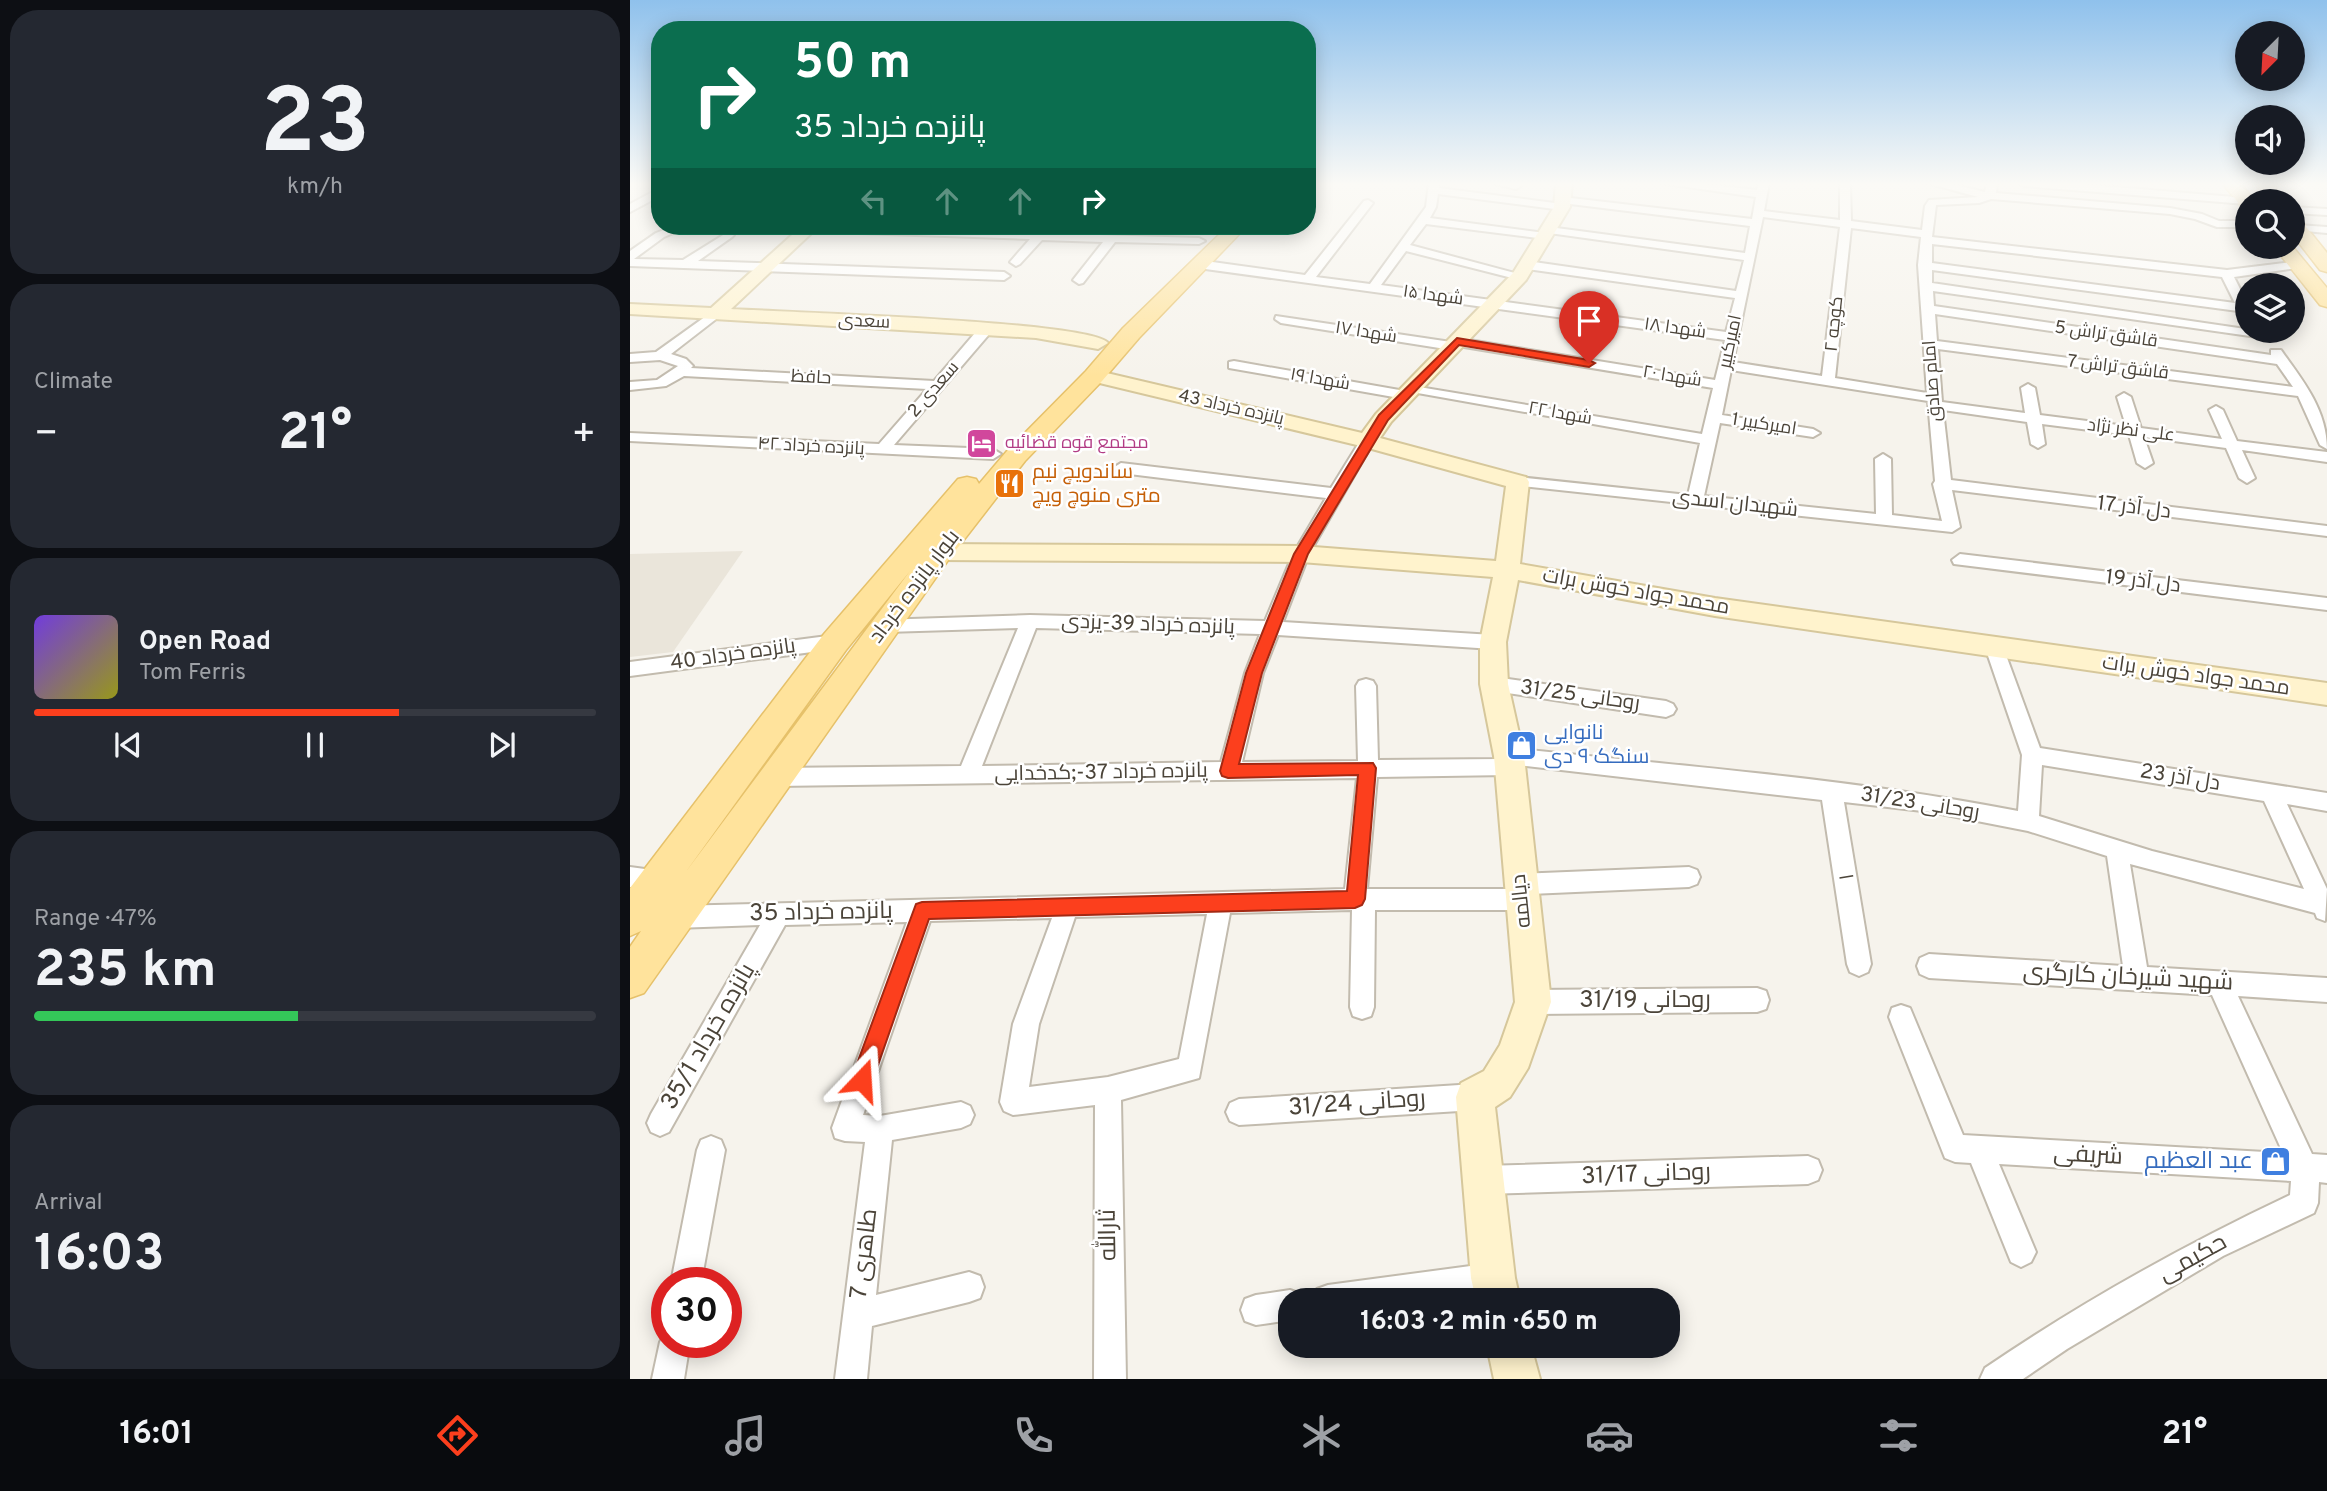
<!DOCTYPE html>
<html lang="en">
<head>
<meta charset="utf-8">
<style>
  :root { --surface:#171b24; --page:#242831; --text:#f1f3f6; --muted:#9ea1a6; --line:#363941; --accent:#fc3f1d }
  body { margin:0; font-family:Overpass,Cairo,sans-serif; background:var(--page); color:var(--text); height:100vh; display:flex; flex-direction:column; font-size:26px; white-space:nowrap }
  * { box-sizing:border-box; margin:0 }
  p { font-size:23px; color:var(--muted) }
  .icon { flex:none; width:38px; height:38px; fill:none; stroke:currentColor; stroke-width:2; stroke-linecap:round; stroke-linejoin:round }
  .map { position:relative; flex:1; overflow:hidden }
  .side { display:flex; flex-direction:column; gap:10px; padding:10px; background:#0d0f14; width:630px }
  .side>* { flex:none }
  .banner { position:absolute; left:21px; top:21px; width:665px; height:214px; border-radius:28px; box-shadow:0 4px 18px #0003; background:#0b6e4f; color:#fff; overflow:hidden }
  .needle { width:46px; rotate:204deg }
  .buttons { position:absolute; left:1605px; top:21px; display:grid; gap:14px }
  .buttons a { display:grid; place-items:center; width:70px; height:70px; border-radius:50%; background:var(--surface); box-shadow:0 4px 18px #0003; font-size:35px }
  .speed { position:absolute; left:21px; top:1267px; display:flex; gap:14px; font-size:35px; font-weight:700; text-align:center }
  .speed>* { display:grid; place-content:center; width:91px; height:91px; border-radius:50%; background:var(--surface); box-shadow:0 4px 18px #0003; line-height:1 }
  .speed .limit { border:10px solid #d22; background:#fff; color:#111 }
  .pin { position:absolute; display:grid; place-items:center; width:60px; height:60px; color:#fff; margin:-72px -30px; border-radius:50% 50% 50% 0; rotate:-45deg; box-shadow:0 0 7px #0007 }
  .pin .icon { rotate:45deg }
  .me { position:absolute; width:77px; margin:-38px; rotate:20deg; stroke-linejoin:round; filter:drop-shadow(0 0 5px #0008) }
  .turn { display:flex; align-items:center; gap:24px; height:147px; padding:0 28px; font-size:32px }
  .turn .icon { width:91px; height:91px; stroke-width:2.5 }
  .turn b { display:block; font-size:49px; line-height:60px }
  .lanes { display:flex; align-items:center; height:66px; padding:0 28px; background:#0003; justify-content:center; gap:35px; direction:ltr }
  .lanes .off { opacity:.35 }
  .big { font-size:52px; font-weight:700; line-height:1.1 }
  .side .widget { flex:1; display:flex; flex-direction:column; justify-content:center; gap:10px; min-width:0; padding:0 24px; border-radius:28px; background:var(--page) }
  .side .dial { align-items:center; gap:0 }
  .dial b { font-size:91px; line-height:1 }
  .song { display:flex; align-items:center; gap:21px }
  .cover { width:84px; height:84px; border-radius:10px; background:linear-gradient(135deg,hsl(260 70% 55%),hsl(60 70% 35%)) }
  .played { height:7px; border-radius:4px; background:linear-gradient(90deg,var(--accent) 65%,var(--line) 65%) }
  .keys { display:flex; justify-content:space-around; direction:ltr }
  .heat { display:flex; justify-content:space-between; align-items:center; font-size:38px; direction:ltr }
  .charge { height:10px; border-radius:5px; background:linear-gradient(90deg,#34c759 47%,var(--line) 0) }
  .trip { position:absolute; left:648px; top:1288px; width:402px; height:70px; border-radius:28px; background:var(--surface); box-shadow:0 4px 18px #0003; font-weight:700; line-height:70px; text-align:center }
  .tabs { display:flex; height:112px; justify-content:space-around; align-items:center; background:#090b0e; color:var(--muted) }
  .tabs .icon { width:49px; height:49px }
  .tabs .on { color:var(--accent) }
  .tabs b { font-size:32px; color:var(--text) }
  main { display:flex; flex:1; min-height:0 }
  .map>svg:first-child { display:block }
  .residential { fill:#eae5da }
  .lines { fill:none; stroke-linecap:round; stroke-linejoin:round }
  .street-casing { stroke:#c2bbae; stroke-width:4 }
  .secondary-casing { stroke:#d6c79b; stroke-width:4 }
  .primary-casing { stroke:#e6c16a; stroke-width:3 }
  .street { fill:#fff; fill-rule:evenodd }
  .secondary { fill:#fff3cd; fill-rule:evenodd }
  .primary { fill:#ffe39c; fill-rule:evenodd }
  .route { fill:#fc3f1d; stroke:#a42913; stroke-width:2 }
  .labels { text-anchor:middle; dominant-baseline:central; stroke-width:5; stroke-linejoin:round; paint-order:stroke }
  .far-street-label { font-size:18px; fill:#4b4439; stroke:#fff }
  .far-hotel-label { font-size:18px; fill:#b23c85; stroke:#fff; text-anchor:start }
  .food-label { font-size:21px; fill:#c56008; stroke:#fff; text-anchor:start }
  .street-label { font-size:21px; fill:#4b4439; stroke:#fff }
  .shop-label { font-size:21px; fill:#366cbe; stroke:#fff; text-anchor:start }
  .near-street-label { font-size:24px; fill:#4b4439; stroke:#fff }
  .near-shop-label { font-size:24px; fill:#366cbe; stroke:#fff; text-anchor:end }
</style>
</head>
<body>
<main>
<section class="side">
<div class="widget dial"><b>23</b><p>km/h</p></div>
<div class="widget"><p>Climate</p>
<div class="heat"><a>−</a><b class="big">21°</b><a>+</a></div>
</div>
<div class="widget">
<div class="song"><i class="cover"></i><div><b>Open Road</b><p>Tom Ferris</p></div></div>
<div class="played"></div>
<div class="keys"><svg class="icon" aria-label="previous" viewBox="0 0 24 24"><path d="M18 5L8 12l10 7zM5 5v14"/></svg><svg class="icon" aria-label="pause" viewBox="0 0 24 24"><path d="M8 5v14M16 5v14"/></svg><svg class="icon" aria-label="next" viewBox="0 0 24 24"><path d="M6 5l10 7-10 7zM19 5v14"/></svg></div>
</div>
<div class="widget"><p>Range · 47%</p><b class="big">235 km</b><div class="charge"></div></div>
<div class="widget"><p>Arrival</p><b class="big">16:03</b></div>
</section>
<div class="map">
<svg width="1697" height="1379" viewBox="0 0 1697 1379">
  <rect width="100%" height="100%" fill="#f6f3ec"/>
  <path class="residential" d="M113,551L43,652L0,657V554Z"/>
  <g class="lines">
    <defs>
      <path id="street" d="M799,183H809V188L932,204L937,207L932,210L808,194L806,207L800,218L915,233L921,236L915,239L796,224L780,245L896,276L890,280L776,251L751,285L1096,332L1105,298L897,269L891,265L897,261L1106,291L1114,260L919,233L913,230L919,227L1115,253L1120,226L932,203L927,200L932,197L1122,219L1126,197L1030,183H1066L1127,190L1129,183H1139L1134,211L1210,220V184L1220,183L1221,221L1292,230L1295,206L1299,200L1348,197L1297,183H1318L1355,192L1357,183H1367L1366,193L1540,208L1572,214L1589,221H1617V227H1587L1565,219L1540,214L1361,199L1349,203L1306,205L1302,237L1597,270L1671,261L1673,264L1667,268L1604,277L1617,303V320L1613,319L1608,311L1302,270V283L1629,331L1636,335L1634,338L1303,291L1304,306L1641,355V350H1651C1672,380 1697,409 1697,449L1690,445L1668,396L1308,349L1312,402L1395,413L1391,388L1398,384L1405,388L1410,415L1496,426L1487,397L1494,393L1501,397L1511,428L1592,439L1579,410L1586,406L1593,410L1607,441L1697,452V462L1612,450L1625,478L1617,483L1609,478L1596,448L1514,437L1523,463L1515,468L1507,463L1499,435L1412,424L1415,444L1408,448L1401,444L1397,422L1313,410L1321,480L1697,526V536L1322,490L1330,527L1322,532L882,485L880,482L888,477L1058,495L1070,443L782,392L775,388L777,385L1072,434L1083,388L828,346L822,350L651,323L645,319L646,316L821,342L827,338L1085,380L1095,340L568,268L562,264L568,260L675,275L734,201L738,200L743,203L686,277L740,284L796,207ZM1133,217L1210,227L1192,376L1103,362ZM1221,228L1291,237L1288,265L1297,393L1205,378ZM1302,244L1592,277L1605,303L1302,263ZM1305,314L1647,364L1663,387L1307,341ZM1101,370L1298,401L1305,481L1303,484L1312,521L1262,515L1261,459L1253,454L1245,459L1246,514L1074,496L1090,423L1183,437L1190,433L1183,429L1092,415Z
        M862,183H888L891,186L886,189Z
        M1389,183H1438L1616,198L1621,201L1616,204L1394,186Z
        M30,188V196L0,212V204Z
        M1662,207L1697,209V215L1662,213Z
        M1668,225L1697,227V233L1664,230L1662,228Z
        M44,226H60L34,237L4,259L53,260L98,232L104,235L102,237L68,261L374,272L380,276L374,280L0,266V251L26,233Z
        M203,227L569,238L575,241L569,244L485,242L453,283L449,284L443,280L473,242L412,240L390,264L386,266L380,262L400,239L199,232V228Z
        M86,309L92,313L90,316L41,354L56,359L63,366L61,368L304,381L351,326H361V332L264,445L363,449L371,454L363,459L0,441V433L249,444L297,389L54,376L36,386L0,390V382L27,380L48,366L30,360L0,362V354L26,352Z
        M604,361L775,391L782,395L775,399L599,368V362Z
        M737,437L744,441L679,554L653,622L863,635L870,637L872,642L870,647L863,649L648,635L633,673L612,762L728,761L726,686L729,681L736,679L743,681L746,686L748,760L870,759L872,750L879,748C1049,766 1220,778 1388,811L1392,755L1355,647L1357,642H1371L1373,647L1410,748L1697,793V811L1657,804L1697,889L1695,921L1687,918L1685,913L1500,864L1517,967L1697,978V1002L1608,996L1682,1154L1697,1155V1183L1689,1182L1688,1203L1684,1213L1593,1256L1437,1349L1393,1379H1350L1355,1368C1452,1302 1554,1245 1660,1195L1661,1181L1369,1164L1406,1252L1401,1262L1391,1267L1381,1262L1341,1163L1325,1162L1315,1158L1259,1017L1262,1008L1271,1005L1280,1008L1333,1135L1653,1153L1582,995L1299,978L1290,974L1287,966L1290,958L1299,954L1493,966L1477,856L1398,831L1301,812L1214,802L1241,964L1238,972L1229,976L1220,972L1217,964L1192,800L888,765L886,773L879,775L747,777L737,889H881L879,884L882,877L890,874L1059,867L1067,870L1070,877L1067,884L1059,887L900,894L902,900L899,907L891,910H745L744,1007L741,1016L732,1019L723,1016L720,1007L722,910L600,913L569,1078L491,1100L496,1379H464L465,1105L383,1115L374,1111L370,1102L383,1024L422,918L300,921L233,1115L250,1116L331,1102L340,1106L344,1115L340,1124L331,1128L262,1140L246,1295L339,1272L350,1276L354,1287L350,1298L339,1302L242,1326L237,1379H205L235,1142L215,1141L205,1138L202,1128L277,922L155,925L39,1132L30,1136L21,1132L17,1123L21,1114L130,925L45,928L37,925L33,917L37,909L45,906L715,889L727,778L146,786L139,783L136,777L139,771L146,768L331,766L388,628L256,632L250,630L247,625L250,620L400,615L635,621L663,554L696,498L491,473L483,468L491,463L701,488L730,441ZM406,628L630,634L615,673L591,762L352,766ZM1412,765L1634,801L1674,889L1522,851L1409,816ZM577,914L549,1059L478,1077L399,1087L409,1024L445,917Z
        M1330,554L1697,598V610L1324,564L1322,560Z
        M205,635L212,637L214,642L212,647L205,649L0,676V662Z
        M864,677L1036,701L1043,704L1046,709L1043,714L1036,717L864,691L857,689L854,684L857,679Z
        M0,867L37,872L40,879L37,886L29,889L0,887Z
        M1127,988L1136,991L1139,1000L1136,1009L1127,1012L903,1014L894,1011L891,1002L894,993L903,990Z
        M845,1084L854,1088L858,1097L854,1106L845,1110L609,1125L600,1121L596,1112L600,1103L609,1099Z
        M81,1136L91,1140L95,1150L71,1283H41L67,1150L71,1140Z
        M1178,1156L1188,1160L1192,1170L1188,1180L1178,1184L854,1194L844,1190L840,1180L844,1170L854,1166Z
        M863,1263L873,1268L878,1278L873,1288C830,1306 731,1302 683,1300L687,1289L698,1285Z
        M660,1290L671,1294L673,1300H660V1320L626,1325L615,1321L611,1310L615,1299L626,1295Z
        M37,1330V1342H60L54,1379H22L30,1342Z"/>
      <path id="secondary" d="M926,183H942L940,207L896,280L761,422L750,438L896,477L899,482L890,564L1085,598L1697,683V705L1085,616L888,580L876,642L878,684L894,756L921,1002L898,1068L880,1097L865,1107L885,1278L890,1300H846L841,1278L826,1097L831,1083L854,1071L870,1045L885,1002L864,756L850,684V642L863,577L671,562L309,560L300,558L297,552L300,546L309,544L671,546L866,561L876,486L731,446L457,380L454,376L457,372L464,370L732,433L746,414L883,273L924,207Z
        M172,226H189L101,309C149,312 461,321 478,343L468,349L406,338L0,314V304L81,308Z
        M857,1346H901L910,1379H864Z"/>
      <path id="primary" d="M1592,183H1610L1625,201H1617V207L1611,206Z
        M1625,183H1642L1656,201H1638Z
        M1662,216L1668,217L1697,253V272L1690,270L1662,234Z
        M598,226H617L509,338L472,381L395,461L319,559L14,993L0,998V947L11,931L0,936V888L194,634L328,479L337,477L346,479L349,484L377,451L456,371L493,328ZM280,571L55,873L216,650Z
        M1662,246L1697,288V307L1690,305L1644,247Z"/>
    </defs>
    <use href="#street" class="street-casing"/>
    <use href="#secondary" class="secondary-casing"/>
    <use href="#primary" class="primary-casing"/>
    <use href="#street" class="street"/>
    <use href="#secondary" class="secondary"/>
    <use href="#primary" class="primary"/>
  </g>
  <linearGradient id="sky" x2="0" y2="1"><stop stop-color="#8fc1ec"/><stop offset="0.49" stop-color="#fbfaf6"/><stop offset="1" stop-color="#fbfaf6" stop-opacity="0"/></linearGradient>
  <rect width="1697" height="376" fill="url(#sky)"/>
  <path class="route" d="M827,338L959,360L965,363L959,367L829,345L758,420L678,554L632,673L609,764L743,763L746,768L735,899L732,905L725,908L299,919L240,1088L232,1091L225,1088L221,1080L286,904L292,902L717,891L728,775L598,778L592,776L590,771L616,673L664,554L749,415Z"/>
  <defs>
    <symbol id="hotel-square" viewBox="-11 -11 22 22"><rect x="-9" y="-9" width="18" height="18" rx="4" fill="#d1479c" stroke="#fff"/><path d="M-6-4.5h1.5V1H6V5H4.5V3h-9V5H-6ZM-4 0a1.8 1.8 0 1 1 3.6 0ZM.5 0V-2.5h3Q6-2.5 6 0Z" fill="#fff"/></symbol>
    <symbol id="restaurant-square" viewBox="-11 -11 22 22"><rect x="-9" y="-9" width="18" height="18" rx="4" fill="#e8710a" stroke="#fff"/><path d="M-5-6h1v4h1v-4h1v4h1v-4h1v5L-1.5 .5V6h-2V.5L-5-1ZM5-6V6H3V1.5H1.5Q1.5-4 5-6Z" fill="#fff"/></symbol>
    <symbol id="shop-square" viewBox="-11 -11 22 22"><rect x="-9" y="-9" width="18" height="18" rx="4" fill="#3f7fe0" stroke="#fff"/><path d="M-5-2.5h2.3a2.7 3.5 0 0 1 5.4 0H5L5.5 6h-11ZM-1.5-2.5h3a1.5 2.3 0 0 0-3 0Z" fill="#fff"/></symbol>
  </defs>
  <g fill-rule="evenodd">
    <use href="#hotel-square" x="334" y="426" width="35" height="35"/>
    <use href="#restaurant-square" x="362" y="466" width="35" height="35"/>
    <use href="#shop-square" x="874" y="728" width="35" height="35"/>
    <use href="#shop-square" x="1628" y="1144" width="35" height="35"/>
  </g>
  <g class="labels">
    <g class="far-street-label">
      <text transform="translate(803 296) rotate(8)">شهدا ۱۵</text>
      <text transform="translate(234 322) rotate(3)">سعدی</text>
      <text transform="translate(1205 324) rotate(-84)">کوچه ۲</text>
      <text transform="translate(1045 329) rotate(8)">شهدا ۱۸</text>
      <text transform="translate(736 333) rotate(9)">شهدا ۱۷</text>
      <text transform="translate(1476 335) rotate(8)">قاشق تراش 5</text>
      <text transform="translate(1101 342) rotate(-78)">امیرکبیر</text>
      <text transform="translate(1488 368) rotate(7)">قاشق تراش 7</text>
      <text transform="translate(1042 377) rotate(9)">شهدا ۲۰</text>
      <text transform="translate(181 378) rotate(3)">حافظ</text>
      <text transform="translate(690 380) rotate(10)">شهدا ۱۹</text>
      <text transform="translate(1303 381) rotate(-94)">امام صادق</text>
      <text transform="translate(304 390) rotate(-49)">سعدی 2</text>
      <text transform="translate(601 408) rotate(13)">پانزده خرداد 43</text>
      <text transform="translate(930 414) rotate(10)">شهدا ۲۲</text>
      <text transform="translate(1134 425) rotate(9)">امیرکبیر 1</text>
      <text transform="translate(1501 431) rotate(7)">علی نظر نژاد</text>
      <text transform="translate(181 447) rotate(3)">پانزده خرداد ۴۲</text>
    </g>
    <g class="far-hotel-label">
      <text x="375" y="443">مجتمع قوه قضائیه</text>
    </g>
    <g class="food-label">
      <text x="402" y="472">ساندویچ نیم<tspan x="402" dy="24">متری منوچ ویچ</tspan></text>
    </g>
    <g class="street-label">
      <text transform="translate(1105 504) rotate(6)">شهیدان اسدی</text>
      <text transform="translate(1504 508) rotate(7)">دل آذر 17</text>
      <text transform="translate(1513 582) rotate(7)">دل آذر 19</text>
      <text transform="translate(285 587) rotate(-53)">بلوار پانزده خرداد</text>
      <text transform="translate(1006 592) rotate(10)">محمد جواد خوش برات</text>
      <text transform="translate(518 625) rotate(2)">پانزده خرداد 39-یزدی</text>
      <text transform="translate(103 655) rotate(-8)">پانزده خرداد 40</text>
      <text transform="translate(1566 676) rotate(8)">محمد جواد خوش برات</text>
      <text transform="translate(950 696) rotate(8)">روحانی 31/25</text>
      <text transform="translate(471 773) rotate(-1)">پانزده خرداد 37-;کدخدایی</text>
      <text transform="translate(1550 778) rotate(9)">دل آذر 23</text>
      <text transform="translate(1290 804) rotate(9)">روحانی 31/23</text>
      <text transform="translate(1215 877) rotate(81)">۱</text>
      <text transform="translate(892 901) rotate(-96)">دیالمه</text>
    </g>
    <g class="shop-label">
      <text x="914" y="733">نانوایی<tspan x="914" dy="24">سنگک ۹ دی</tspan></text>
    </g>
    <g class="near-street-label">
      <text transform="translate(191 913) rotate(-1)">پانزده خرداد 35</text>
      <text transform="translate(1498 978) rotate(3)">شهید شیرخان کارگری</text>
      <text x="1015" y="1001">روحانی 31/19</text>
      <text transform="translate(79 1037) rotate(-60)">پانزده خرداد 35/1</text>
      <text transform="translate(727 1104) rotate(-4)">روحانی 31/24</text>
      <text transform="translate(1458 1156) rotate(3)">شریفی</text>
      <text transform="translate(1016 1175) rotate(-2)">روحانی 31/17</text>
      <text transform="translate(479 1235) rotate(-91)">ثارالله</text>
      <text transform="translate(235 1254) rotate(-83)">طاهری 7</text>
      <text transform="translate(1563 1259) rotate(-29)">حکیمی</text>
    </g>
    <g class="near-shop-label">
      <text x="1623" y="1162">عبد العظيم</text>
    </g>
  </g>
</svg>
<div class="buttons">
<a><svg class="needle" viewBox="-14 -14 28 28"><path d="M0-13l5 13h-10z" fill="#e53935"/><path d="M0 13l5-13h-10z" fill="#9ea1a6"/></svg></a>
<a><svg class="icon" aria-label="sound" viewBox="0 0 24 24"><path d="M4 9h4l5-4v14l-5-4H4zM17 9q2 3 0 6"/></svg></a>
<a><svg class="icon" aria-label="search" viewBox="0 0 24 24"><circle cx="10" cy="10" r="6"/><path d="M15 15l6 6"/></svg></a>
<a><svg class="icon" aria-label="layers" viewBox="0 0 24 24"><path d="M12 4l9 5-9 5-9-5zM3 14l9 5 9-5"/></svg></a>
</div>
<div class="speed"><div class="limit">30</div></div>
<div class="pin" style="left:959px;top:363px;background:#d93025"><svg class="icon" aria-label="arrive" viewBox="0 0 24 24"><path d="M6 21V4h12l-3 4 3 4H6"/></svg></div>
<svg class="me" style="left:232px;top:1080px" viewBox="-20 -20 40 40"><path d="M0-17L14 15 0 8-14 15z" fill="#fc3f1d" stroke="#fff" stroke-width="4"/></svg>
<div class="trip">16:03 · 2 min · 650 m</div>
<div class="banner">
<div class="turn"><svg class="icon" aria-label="right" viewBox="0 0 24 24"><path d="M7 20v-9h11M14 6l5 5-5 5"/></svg><div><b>50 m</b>پانزده خرداد 35</div></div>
<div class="lanes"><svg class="icon off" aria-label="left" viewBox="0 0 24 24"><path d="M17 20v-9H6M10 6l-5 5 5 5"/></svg><svg class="icon off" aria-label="ahead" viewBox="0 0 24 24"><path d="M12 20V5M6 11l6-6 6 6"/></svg><svg class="icon off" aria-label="ahead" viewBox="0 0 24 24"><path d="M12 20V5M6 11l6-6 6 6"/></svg><svg class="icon" aria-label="right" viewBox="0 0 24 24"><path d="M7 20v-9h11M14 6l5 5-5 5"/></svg></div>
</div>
</div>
</main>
<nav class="tabs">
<b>16:01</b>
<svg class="icon on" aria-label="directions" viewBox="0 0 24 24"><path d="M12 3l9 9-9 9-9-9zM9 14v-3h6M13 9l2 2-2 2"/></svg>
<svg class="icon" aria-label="music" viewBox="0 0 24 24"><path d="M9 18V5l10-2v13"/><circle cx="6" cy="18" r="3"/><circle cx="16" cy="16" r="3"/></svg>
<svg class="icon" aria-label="phone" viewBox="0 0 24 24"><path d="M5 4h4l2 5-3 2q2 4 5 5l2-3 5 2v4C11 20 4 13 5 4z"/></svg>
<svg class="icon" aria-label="climate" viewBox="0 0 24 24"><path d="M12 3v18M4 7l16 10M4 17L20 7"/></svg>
<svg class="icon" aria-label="car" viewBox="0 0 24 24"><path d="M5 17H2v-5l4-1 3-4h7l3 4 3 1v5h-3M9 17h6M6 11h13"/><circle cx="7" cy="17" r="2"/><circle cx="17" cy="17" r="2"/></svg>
<svg class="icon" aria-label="filters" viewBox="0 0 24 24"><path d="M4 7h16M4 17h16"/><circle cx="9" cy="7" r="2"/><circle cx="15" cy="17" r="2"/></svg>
<b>21°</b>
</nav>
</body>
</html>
